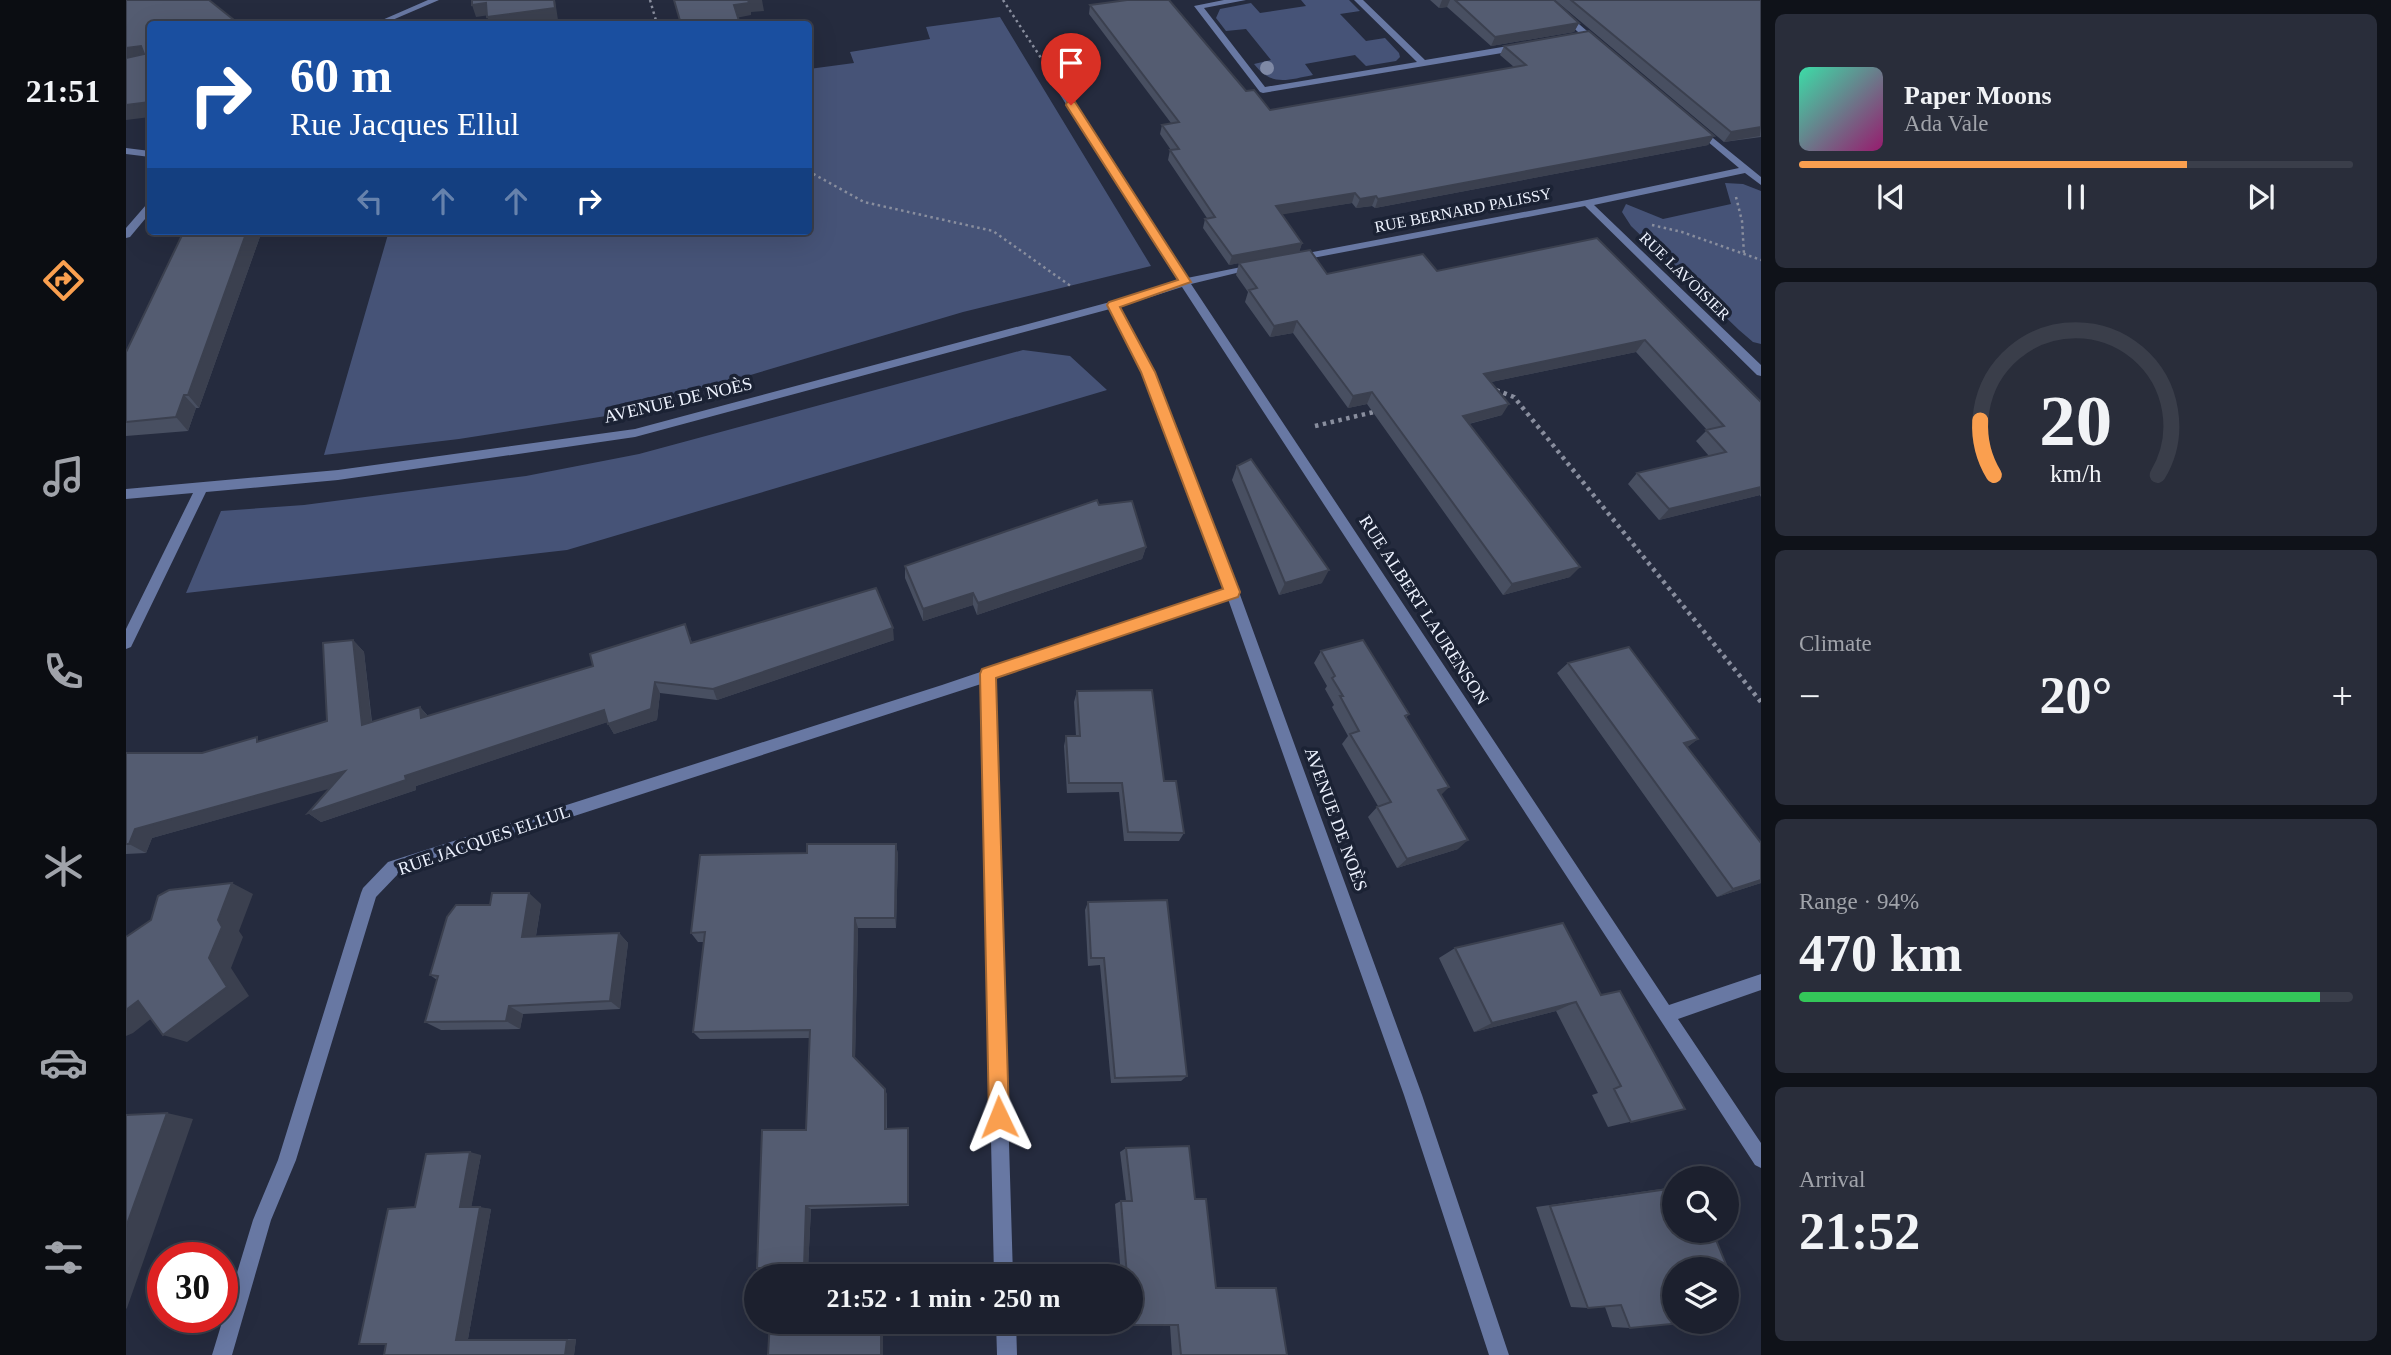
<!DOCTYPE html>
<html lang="en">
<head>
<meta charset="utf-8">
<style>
  :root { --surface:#1c202e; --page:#292d3a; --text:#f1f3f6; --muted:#a0a3aa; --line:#3a3e4a; --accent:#fa9f4f }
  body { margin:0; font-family:Georgia,serif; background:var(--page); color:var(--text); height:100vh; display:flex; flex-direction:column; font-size:26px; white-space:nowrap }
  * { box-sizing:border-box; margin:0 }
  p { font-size:23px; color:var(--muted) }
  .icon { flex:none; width:38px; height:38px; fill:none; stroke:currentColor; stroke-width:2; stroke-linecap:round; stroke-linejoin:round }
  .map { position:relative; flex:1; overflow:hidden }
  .panel { display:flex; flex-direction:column; gap:14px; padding:14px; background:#0f1219; width:630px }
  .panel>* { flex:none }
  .guide { position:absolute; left:21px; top:21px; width:665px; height:214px; border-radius:7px; box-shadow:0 7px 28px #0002,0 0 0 2px var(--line); background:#1a4fa0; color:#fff; overflow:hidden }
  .tools { position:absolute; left:1536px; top:1166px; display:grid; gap:14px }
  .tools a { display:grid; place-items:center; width:77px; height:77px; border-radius:50%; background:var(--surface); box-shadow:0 7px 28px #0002,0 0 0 2px var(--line); font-size:35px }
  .speed { position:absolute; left:21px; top:1242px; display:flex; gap:14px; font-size:35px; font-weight:700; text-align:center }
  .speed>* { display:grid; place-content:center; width:91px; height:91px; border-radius:50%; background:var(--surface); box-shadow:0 7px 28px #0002,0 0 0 2px var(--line); line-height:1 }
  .speed .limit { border:10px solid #d22; background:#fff; color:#111 }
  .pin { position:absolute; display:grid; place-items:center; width:60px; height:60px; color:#fff; margin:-72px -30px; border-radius:50% 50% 50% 0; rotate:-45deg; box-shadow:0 0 7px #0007 }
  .pin .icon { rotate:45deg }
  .me { position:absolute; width:77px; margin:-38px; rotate:358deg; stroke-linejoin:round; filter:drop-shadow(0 0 5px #0008) }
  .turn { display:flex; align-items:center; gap:24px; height:147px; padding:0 28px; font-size:32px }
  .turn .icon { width:91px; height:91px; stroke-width:2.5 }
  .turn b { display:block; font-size:49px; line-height:60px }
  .lanes { display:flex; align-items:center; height:66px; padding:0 28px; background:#0003; justify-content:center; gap:35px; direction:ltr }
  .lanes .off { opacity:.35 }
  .big { font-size:52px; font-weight:700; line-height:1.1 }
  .panel .tile { flex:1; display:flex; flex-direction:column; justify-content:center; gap:10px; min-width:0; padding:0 24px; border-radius:10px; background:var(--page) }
  .panel .dial { align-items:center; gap:0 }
  .dial svg { height:182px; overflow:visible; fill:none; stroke:var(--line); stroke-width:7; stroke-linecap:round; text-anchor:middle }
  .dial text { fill:var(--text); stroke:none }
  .song { display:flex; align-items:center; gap:21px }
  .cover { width:84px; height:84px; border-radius:10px; background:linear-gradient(135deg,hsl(160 70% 55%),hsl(320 70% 35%)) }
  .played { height:7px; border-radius:4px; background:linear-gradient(90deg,var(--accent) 70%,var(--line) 70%) }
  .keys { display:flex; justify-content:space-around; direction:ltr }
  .heat { display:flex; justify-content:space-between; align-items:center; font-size:38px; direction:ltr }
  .charge { height:10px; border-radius:5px; background:linear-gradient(90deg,#34c759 94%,var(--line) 0) }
  .trip { position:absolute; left:618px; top:1264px; width:399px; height:70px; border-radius:35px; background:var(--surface); box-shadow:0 7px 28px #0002,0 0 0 2px var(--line); font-weight:700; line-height:70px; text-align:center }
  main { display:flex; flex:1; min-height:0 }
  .tabs { display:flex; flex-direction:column; width:126px; justify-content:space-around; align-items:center; background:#0b0d12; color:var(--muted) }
  .tabs .icon { width:49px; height:49px }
  .tabs .selected { color:var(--accent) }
  .tabs b { font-size:32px; color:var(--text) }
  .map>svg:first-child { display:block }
  .green { fill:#465377 }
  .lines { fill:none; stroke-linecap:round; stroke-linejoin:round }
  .path-far1 { stroke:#898e9e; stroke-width:2.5; stroke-dasharray:2.5 3.5; stroke-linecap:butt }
  .path { stroke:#898e9e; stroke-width:4.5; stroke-dasharray:3.5 4.5; stroke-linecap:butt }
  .street { fill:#6878a3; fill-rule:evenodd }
  .tree { fill:#7f89a5 }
  .wall { fill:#484f61 }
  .shaded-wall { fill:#3b404f }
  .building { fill:#545c71; stroke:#3b404f; stroke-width:2 }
  .route { fill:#fa9f4f; stroke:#a26733; stroke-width:2 }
  .labels { text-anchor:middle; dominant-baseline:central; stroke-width:7; stroke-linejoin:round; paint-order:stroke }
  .far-street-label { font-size:16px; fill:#edf2fe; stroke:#1b2234 }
  .street-label { font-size:18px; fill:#edf2fe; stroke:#1b2234 }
</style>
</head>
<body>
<main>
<nav class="tabs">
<b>21:51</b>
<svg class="icon selected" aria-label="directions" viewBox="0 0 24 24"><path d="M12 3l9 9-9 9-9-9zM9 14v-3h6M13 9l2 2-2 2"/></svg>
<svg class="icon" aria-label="music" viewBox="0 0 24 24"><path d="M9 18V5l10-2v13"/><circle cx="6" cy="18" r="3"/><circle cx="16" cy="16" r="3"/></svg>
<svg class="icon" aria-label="phone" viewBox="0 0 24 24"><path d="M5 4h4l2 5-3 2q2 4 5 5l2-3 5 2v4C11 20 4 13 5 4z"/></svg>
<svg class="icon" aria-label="climate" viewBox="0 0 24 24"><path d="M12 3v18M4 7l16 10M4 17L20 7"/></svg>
<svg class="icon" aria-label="car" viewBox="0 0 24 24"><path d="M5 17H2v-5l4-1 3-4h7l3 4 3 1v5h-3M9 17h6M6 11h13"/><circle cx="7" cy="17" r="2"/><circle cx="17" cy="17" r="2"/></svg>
<svg class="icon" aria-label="filters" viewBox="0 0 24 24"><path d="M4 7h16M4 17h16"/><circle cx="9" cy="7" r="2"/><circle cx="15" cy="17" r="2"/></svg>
</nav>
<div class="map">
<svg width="1635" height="1355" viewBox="0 0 1635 1355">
  <rect width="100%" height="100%" fill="#252b3e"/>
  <path class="green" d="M1175,0H1223L1234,11L1214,14L1240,41L1259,38L1273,53L1274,57L1270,61L1240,66L1229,55L1179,64L1187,75C1161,80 1146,87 1128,64L1145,60L1120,29L1100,31L1090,18L1094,9L1125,3L1134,13L1180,6Z
    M874,17L1025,266L837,312L493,414L333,439L198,455L263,231H682L683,69L728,63L724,52L804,39L800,27Z
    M1599,183L1617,184L1635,191V344L1627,342L1613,330L1505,226L1496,212L1500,204L1537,219L1605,204Z
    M897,350L944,356L981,390L441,550L60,593L95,511L178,505L400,476L513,454Z"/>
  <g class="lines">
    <path class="path-far1" d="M524,0L531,24
      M877,0L917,61
      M682,171L738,202L867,231L946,287
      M1610,197L1616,221L1618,254
      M1526,225L1556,232L1635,260"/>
    <path class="path" d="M1370,390L1388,397L1635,702
      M1189,426L1252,411"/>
    <path class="street" d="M302,0H313L257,24H247Z
      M1098,0H1120L1078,8L1139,87L1291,62L1228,0H1237L1299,60L1394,44L1398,47L1394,50L1137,93L1134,92L1068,6Z
      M1416,0H1425L1475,43V47H1469Z
      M928,80L936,82L1061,278L1135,263V267L1065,284L1543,1005L1635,974V990L1552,1019L1635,1143V1168L1629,1165L1056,287L993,307L1028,372L1113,592L1296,1095L1383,1355H1363L1278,1095L1102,599L869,679L887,1276H868L855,684L273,873L250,897L170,1160L145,1220L106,1355H86L127,1220L152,1160L235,893L237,888L262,862L816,685L1098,589L1016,372L984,309L509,437L212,480L80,492L5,647L0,649V629L67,493L0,499V489L212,470L509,429L984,302L1052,281L926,82Z
      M1571,125L1635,177V185L1619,173L1468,205L1635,365V376L1631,375L1459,206L1171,261L1166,258L1171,255L1461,200L1613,168L1568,130V126Z
      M0,148L24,151V157L0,154Z
      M24,204V213L4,237L0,238V228L20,205Z
      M870,1321H890L891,1355H871Z"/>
  </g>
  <circle class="tree" cx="1141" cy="68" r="7"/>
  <path class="wall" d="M1304,0H1428L1453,23L1448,32L1365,46L1321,7L1313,8Z
    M1429,0H1635V137L1598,142Z
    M964,5L1120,91L1144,110L1388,67L1374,55L1378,46L1588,136L1582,145L1249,208L1246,206L1230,208L1226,203L1155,214L1176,243L1173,252L1201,274L1311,271L1471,238L1635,402V497L1634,495L1533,520L1502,484L1511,473L1583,456L1570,441L1581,430L1510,352L1365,382L1376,415L1343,424L1444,577L1377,595L1241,404L1222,408L1167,333L1144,337L1119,302L1122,292L1110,275L1113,263L1103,265L1077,228L1079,219L1081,218L1042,160L1044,150H1045L1034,134L1036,125L1045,123L963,14Z
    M58,231H136L73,408H70L62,431L0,436V352Z
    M1111,466L1196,583L1153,595L1106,480Z
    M973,505L1020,547L1016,559L851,615L847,605L797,621L779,578V566Z
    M564,636L566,643L768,640L591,700L534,693L531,720L488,734L481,722L290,786V790L195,822L182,813L204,788L26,838L20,853L0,854V753H76L136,741L201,721L227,640L238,652L246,722L294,707L302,716Z
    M1195,651L1283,714L1280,718L1315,795L1332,849L1271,868L1242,817L1252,806L1216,744L1222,736L1206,707L1208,705L1199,689L1201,686L1188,663Z
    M1442,663L1572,739L1561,747L1635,843V883L1591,897L1431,673Z
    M951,691L1038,781L1058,833L1053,841H998L993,792L941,793L938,746L940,736H950L948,702Z
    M770,844L772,855L770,928H732L729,1058L759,1089L761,1095V1129L783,1133V1206L685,1209L682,1268H637L680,1130L684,1038L574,1039L567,1032L578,942H572L565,933L681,853Z
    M962,902L1061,1076L1055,1081L985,1083L974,965L962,966L959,910Z
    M415,904L410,936L493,933L502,943L494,1009L397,1014L394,1029L315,1030L299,1022L311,980L304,975Z
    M1329,948L1475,995L1559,1109L1482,1127L1466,1095L1472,1093L1430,1011L1348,1032L1313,958Z
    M1000,1148L1069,1199L1090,1288L1161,1355H1046L1044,1325H1005L998,1324V1321H1004V1276H995L989,1204L995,1201H1000L994,1152Z
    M355,1155L345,1207L365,1209L342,1339H450L448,1355H258L289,1207Z
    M1549,1187L1601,1269L1504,1328L1486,1327L1479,1307L1462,1308L1445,1307L1410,1207Z"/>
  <path class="shaded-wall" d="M429,0L432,20L396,24H364L361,17Z
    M622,0H636L638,11L625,12V15L610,18L608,5Z
    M1316,0H1324L1321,7L1313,8Z
    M360,3L364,15L350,17L346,5Z
    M1453,23L1448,32L1365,46L1369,37Z
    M15,46L24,59L0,63V48Z
    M24,102V117L0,120V105Z
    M1635,127L1634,136L1598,142L1605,132Z
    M1588,136L1582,145L1249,208L1252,199Z
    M1229,193L1226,203L1147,216L1150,206Z
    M1250,196L1246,206L1230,208L1234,199Z
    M121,231H136L73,408L62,395Z
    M1176,243L1173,252L1103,265L1106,256Z
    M1171,321L1167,333L1144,337L1148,326Z
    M1519,340L1510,352L1351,385L1358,374Z
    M1246,392L1241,404L1222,408L1227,396Z
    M58,395L70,408L62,431L50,417Z
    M1383,404L1376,415L1330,427L1337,416Z
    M1635,487V494L1634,495L1533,520L1543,509Z
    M1020,547L1016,559L851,615L852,603Z
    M1454,567L1444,577L1377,595L1386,584Z
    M1203,570L1196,583L1153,595L1159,583Z
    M847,593V605L797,621V609Z
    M767,628L768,640L591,700L587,689Z
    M227,640L238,652L247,736L236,725Z
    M529,682L534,693L531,720L488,734L482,724Z
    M294,707L303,718H295Z
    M478,710L485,721L290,786V790L195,822L182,813L279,776Z
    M1572,739L1559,749L1558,743Z
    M219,771L231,781L26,838L20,853L3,844L9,829Z
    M1323,787L1313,797L1312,790Z
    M1342,840L1332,849L1271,868L1281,859Z
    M770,844L772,855L770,928L769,918Z
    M1635,880V883L1591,897L1607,889Z
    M106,883L127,894L113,931L117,937L105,968L123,996L61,1042L37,1035L83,958L92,920Z
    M403,893L415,904L408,947L396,937Z
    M729,918L732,928L729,1062L727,1056Z
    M493,933L502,943L494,1009L484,1001Z
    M12,1001L36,1010L7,1033L0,1036V1010Z
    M1450,1002L1430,1011L1348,1032L1366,1023Z
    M383,1006L397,1014L394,1029L380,1021Z
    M759,1089L761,1095L760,1134L759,1129Z
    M41,1113L67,1119L1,1308L0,1309V1227Z
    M782,1128L783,1133V1206L782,1204Z
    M344,1152L355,1155L345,1209L334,1207Z
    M680,1206L685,1209L682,1268H678Z
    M354,1207L365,1209L342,1339L330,1340Z
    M755,1321H757V1355H755Z
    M450,1339L448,1355H439L441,1340Z"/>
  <path class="building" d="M0,0H83L113,24H24V102L0,105V58L18,54L15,46L0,48Z
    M346,0H428L429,8L361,17L360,3L346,5Z
    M548,0H622L623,3L608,5L614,24H555Z
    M1001,0H1043L1120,91L1128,90L1144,110L1400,65L1378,46L1463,31L1588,136L1252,199L1250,196L1234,199L1229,193L1150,206L1176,243L1106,256L1079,219L1089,217L1044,150L1053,149L1036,125L1053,122L964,5Z
    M1329,0H1428L1453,23L1369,37Z
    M1445,0H1635V127L1605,132Z
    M58,231H121L62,395H58L50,417L0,422V352Z
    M1471,238L1635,402V487L1543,509L1511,473L1600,452L1580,430L1598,426L1519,340L1358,374L1383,404L1337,416L1454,567L1386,584L1246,392L1227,396L1171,321L1148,326L1123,290L1131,288L1113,263L1184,250L1201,274L1297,254L1311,271Z
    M1125,459L1203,570L1159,583L1111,466Z
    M971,500L973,505L1006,501L1020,547L852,603L847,593L797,609L779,566Z
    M750,588L767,628L587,689L529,682L525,709L482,724L478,710L279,776L280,780L182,813L219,771L9,829L3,844H0V753H76L131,737V742L201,721L197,643L227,640L236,725L294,707L295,718L467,666L464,654L559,624L565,643Z
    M1237,640L1283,714L1279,716L1323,787L1312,790L1342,840L1281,859L1251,807L1265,802L1224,734L1233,731L1214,696H1217L1206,678L1209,676L1195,651Z
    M1503,647L1572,739L1558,743L1635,843V880L1607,889L1442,663Z
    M1026,690L1038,781H1050L1058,833L1002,832L996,783H943L940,736H954L951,691Z
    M681,844H770L769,918H729L727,1056L759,1089V1129L782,1128V1204L680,1206L678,1268H631L636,1130H680L684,1030L567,1032L579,932L565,933L574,855L681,853Z
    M106,883L92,920L96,927L83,958L101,987L37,1035L12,1001L0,1010V937L25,920L32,896L43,890Z
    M366,893H403L396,937L493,933L484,1001L383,1006L380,1021L299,1022L312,976L304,975L321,917L330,905H364Z
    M1041,900L1061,1076L989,1078L978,958H965L962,902Z
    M1437,923L1475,995L1494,991L1559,1109L1505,1122L1488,1089L1495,1086L1450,1002L1366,1023L1329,948Z
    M41,1113L0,1227V1115Z
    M1063,1146L1069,1199H1080L1090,1288H1150L1161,1355H1055L1052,1325H1005L1004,1276H1001L995,1201H1006L1000,1148Z
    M344,1152L334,1207H354L330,1340H441L439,1355H258L260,1344H233L262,1209L289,1207L300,1154Z
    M1549,1188V1230H1586L1610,1289L1601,1291V1269H1549V1321H1576L1504,1328L1495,1305L1462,1308L1424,1206Z
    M644,1321H755V1355H642Z"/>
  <path class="route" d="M941,102H949L1065,282L994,307L1029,372L1114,592L1112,597L870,678L883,1117L880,1124L873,1127L866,1124L863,1117L854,674L856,669L862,667L1097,589L1015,372L981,305L983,302L1052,280L940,105Z"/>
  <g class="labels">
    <g class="far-street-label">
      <text transform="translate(1337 210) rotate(-11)">RUE BERNARD PALISSY</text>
      <text transform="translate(1559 276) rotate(44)">RUE LAVOISIER</text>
    </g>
    <g class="street-label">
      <text transform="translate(552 400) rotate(-13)">AVENUE DE NOÈS</text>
      <text transform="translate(1298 610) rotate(57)">RUE ALBERT LAURENSON</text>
      <text transform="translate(1210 819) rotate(70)">AVENUE DE NOÈS</text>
      <text transform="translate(358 840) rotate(-19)">RUE JACQUES ELLUL</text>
    </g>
  </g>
</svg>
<div class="tools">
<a><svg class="icon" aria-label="search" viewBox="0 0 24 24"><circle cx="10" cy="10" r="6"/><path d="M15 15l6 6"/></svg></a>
<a><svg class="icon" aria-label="layers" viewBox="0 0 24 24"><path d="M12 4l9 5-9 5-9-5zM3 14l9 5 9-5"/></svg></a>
</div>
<div class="speed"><div class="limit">30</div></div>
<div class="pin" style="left:945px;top:105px;background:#d93025"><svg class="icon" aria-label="arrive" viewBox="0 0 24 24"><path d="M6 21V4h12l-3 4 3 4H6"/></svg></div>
<svg class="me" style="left:873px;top:1117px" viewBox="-20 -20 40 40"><path d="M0-17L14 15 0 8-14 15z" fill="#fa9f4f" stroke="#fff" stroke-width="4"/></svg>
<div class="trip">21:52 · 1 min · 250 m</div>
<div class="guide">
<div class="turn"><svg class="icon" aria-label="right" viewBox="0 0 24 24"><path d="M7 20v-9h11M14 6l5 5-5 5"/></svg><div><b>60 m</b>Rue Jacques Ellul</div></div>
<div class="lanes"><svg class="icon off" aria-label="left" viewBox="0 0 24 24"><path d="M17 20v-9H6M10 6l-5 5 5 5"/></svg><svg class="icon off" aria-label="ahead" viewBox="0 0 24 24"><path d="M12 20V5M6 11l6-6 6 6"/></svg><svg class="icon off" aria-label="ahead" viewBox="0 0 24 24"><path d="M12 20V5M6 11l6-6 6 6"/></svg><svg class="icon" aria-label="right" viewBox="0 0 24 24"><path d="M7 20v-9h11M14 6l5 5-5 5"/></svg></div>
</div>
</div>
<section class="panel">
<div class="tile">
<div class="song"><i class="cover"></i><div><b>Paper Moons</b><p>Ada Vale</p></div></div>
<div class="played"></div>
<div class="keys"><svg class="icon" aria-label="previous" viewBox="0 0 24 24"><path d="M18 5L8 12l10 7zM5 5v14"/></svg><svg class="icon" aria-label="pause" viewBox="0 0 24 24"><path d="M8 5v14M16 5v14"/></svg><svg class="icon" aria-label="next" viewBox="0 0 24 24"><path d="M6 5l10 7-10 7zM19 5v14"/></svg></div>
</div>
<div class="tile dial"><svg viewBox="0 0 100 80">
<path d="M14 69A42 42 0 1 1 86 69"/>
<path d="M14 69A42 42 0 0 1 8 45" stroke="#fa9f4f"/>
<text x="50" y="56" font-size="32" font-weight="700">20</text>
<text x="50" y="72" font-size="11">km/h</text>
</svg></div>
<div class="tile"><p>Climate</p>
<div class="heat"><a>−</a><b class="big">20°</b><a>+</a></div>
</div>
<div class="tile"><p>Range · 94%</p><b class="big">470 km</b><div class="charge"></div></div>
<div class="tile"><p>Arrival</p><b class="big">21:52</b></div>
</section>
</main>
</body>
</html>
